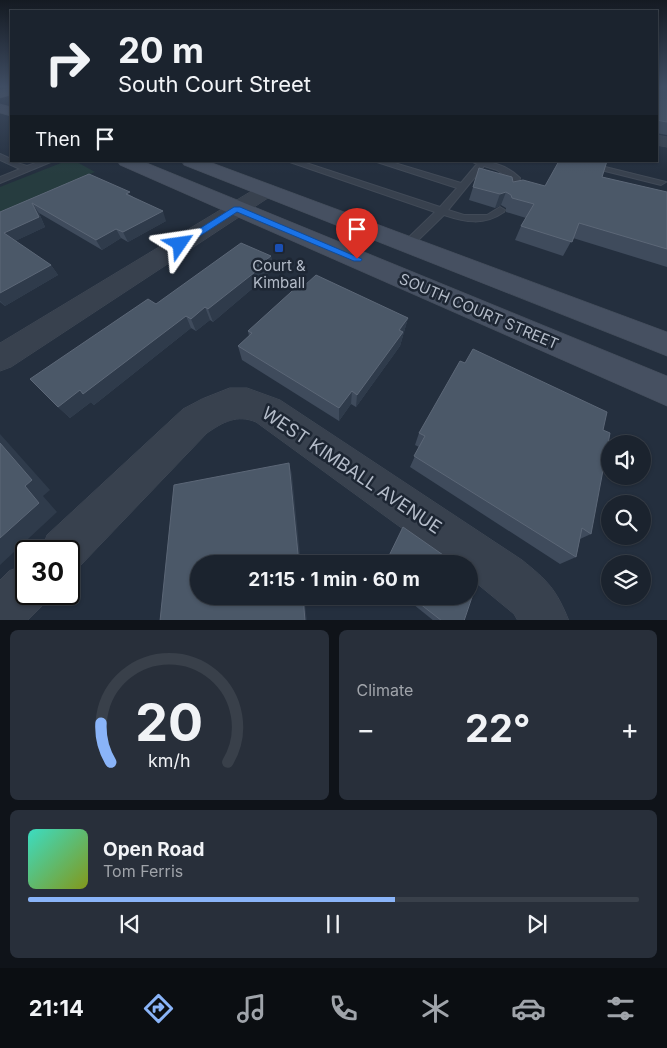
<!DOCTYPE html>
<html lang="en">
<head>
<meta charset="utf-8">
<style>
  :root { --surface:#1b232e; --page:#282f3a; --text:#f1f3f6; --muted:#a0a4aa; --line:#39404a; --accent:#8ab4f8 }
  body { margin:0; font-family:Inter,sans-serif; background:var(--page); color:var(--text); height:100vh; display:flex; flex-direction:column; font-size:19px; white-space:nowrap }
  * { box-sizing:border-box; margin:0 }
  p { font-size:16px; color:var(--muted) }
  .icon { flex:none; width:28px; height:28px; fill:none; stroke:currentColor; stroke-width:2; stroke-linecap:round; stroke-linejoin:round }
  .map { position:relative; height:620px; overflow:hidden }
  .side { display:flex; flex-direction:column; gap:10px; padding:10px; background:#0f1319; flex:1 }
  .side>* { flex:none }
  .guide { position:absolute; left:10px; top:10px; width:648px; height:152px; border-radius:0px; box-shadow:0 1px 4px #0004,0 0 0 1px var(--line); background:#1b232e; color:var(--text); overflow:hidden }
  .controls { position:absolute; left:601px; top:435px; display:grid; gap:10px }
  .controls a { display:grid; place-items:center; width:50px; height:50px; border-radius:50%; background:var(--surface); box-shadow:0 1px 4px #0004,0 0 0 1px var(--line); font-size:25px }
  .speed { position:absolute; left:15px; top:540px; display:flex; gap:10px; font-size:25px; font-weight:700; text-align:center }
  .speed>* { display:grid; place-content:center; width:65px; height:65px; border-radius:50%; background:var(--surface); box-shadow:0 1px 4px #0004,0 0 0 1px var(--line); line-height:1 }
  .speed .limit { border:2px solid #111; border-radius:8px; background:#fff; color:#111 }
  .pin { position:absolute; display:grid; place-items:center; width:42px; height:42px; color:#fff; margin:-51px -21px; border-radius:50% 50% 50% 0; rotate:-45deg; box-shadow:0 0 5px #0007 }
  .pin .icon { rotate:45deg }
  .me { position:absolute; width:55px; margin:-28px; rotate:58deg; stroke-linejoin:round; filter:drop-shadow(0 0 4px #0008) }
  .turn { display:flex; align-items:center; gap:18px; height:105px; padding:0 25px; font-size:22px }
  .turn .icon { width:65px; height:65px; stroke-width:2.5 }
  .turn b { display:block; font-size:35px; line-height:42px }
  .then { display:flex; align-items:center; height:48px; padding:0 25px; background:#0003; gap:10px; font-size:19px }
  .big { font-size:38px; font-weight:700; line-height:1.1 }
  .side .widget { flex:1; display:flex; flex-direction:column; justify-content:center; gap:8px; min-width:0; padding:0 18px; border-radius:8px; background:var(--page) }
  .side .dial { align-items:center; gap:0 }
  .dial svg { height:130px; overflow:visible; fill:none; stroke:var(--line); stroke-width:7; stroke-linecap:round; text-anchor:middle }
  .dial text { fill:var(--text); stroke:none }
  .song { display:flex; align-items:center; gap:15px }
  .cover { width:60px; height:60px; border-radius:8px; background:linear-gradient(135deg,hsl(170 70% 55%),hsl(70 70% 35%)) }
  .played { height:5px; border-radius:2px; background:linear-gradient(90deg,var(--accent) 60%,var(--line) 60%) }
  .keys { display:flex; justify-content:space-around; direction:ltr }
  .heat { display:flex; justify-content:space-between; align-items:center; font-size:28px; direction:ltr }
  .side .tiles { flex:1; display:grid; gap:10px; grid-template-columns:1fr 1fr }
  .widget:last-child { grid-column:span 2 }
  .trip { position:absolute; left:190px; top:555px; width:288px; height:50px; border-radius:25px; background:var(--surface); box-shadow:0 1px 4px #0004,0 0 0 1px var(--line); font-weight:700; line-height:50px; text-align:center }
  .tabs { display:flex; height:80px; justify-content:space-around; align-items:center; background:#0b0e12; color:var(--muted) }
  .tabs .icon { width:35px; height:35px }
  .tabs .current { color:var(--accent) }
  .tabs b { font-size:22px; color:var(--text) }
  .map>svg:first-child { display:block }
  .green { fill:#263c3f }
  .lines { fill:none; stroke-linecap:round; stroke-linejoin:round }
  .lane-casing { stroke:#414a57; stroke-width:2 }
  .street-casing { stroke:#414a57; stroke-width:1 }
  .secondary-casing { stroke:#414a57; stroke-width:1 }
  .primary-casing { stroke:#414a57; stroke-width:1 }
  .lane { fill:#38414e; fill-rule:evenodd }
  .street { fill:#38414e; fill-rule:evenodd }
  .secondary { fill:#465061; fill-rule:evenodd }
  .primary { fill:#56606e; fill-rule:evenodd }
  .wall { fill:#3f4b5c }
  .shaded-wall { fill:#2f3b4b }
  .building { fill:#4b5868; stroke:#5c6777 }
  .route { fill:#1a73e8; stroke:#114b97 }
  .transit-dot { fill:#1a4fb4; stroke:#1d2633; stroke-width:2 }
  .labels { text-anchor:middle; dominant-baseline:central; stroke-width:5; stroke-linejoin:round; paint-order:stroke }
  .poi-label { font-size:15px; fill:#b4bcc9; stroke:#1d2633 }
  .street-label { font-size:15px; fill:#b4bcc9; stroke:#1d2633 }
  .near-street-label { font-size:18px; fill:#b4bcc9; stroke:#1d2633 }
</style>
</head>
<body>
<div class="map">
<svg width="667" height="621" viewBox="0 0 667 621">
  <rect width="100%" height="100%" fill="#242f3e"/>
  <path class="green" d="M66,161H75L95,172L0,212V187Z"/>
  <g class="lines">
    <defs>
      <path id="lane" d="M0,154L11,159V161L27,166L41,161H53L0,183V177L20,169L0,160Z
        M287,161H300L440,207L457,188L374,161H388L461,183L477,164L471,161C489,161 506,164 520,178L517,192L509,194L510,179L497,170L484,166L448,210L464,215H487L500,207L505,210L504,212C484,226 465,222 444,215L412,246L408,247L402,244L404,242L435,212Z
        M565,161H581L666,182L661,185Z"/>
      <path id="street" d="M656,135L667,137V147L656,145Z
        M267,184L274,186L277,190L274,194L11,367L0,371V343L260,186Z
        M230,388H247L280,400L522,560C548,581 556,589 569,621H518L514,614L469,577V564H451L256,422C237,414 223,422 207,433L79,567L69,571V551H41L47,535L183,409L202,399Z
        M26,565V594H47L43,605L27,621H0V580L9,571Z"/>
      <path id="secondary" d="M0,104L11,107V116L0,113Z
        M118,161H142L667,376V406L120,165Z
        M182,161H207L667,332V356L184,165Z"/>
      <path id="primary" d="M11,87V95L0,98V90Z"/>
    </defs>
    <use href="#lane" class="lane-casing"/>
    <use href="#street" class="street-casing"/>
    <use href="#secondary" class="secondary-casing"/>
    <use href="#primary" class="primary-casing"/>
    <use href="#lane" class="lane"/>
    <use href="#street" class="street"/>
    <use href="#secondary" class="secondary"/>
    <use href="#primary" class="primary"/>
  </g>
  <path class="wall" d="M656,86H667V135L656,133Z
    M479,168L513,182L545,186L602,177L667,192V267L573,238L563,256L515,240L521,226L526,218L506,212V208L501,205L495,208L469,200Z
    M89,174L132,196L166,221L128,242L121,238L102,250L39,213L45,227L15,241L51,265L58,275L5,306L0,302V212Z
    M271,256L273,269L266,275V277L213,322L210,320L196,331L191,328L94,405L91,402L70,418L58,407L156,304Z
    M408,318L400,346L356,407L351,404L339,421L242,360L238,346L249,336L248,331Z
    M603,430L591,534L580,539L576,557L560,564L410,467L419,447L415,445L419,433Z
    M403,596H469L464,621H434Z"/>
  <path class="shaded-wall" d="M506,192L501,205L495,208L500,194Z
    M32,203L39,213L45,227L11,243L4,233Z
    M163,211L166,221L128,242L123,232Z
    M116,229L121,238L102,250L96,240Z
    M271,256L273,269L266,275V277L213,322L208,309Z
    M51,265L58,275L5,306L0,301V293Z
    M205,307L210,320L196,331L191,319Z
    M186,316L191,328L94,405L83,394Z
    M408,318L400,346L356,407L357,395Z
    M80,390L91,402L70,418L58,407Z
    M352,391L351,404L339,421V408Z
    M0,434L50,490L43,496L57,512L0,565Z
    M289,463L292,474L301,564H299Z
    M303,596H304L307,621H305Z"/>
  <path class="building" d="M656,86H661V90L667,91V122L656,120Z
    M559,161H607L602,177L667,192V249L579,223L572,242L521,226L534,204L512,198L511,195L506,192L500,194L473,187L479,168L512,177L513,182L523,180L545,186Z
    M89,174L130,192L126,194L163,211L123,232L116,229L96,240L32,203L39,217L4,233L51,265L0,293V212Z
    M241,243L271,256L262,263L264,265L208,309L205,307L191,319L186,316L83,394L80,390L58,407L30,379L148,299L156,304Z
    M316,275L408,318L399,330L403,332L357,395L352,391L339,408L238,346L252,333L248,331L301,283L305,285Z
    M473,349L607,412L603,430L610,433L591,534L582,528L576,557L414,456L425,436L419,433L460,361L465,363Z
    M0,443L32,480L25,486L39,503L0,538Z
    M289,463L299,564H199V596H303L305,621H160L174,485Z
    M403,527L456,564H385Z
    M469,573L478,579L464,621H442L410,596H469Z"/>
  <linearGradient id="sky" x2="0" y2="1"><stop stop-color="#141a22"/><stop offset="0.5" stop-color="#3f4d63"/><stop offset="1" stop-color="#3f4d63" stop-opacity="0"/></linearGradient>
  <rect width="667" height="173" fill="url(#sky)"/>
  <path class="route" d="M234,207H240L362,259L361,261H354L237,212L183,247L175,244Z"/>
  <rect class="transit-dot" x="274" y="243" width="10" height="10" rx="2.5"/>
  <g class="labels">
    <g class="poi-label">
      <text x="279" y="265">Court &amp;<tspan x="279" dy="17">Kimball</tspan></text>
    </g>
    <g class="street-label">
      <text transform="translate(479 311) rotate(23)">SOUTH COURT STREET</text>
    </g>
    <g class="near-street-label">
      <text transform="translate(352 470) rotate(34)">WEST KIMBALL AVENUE</text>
    </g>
  </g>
</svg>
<div class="controls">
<a><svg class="icon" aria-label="sound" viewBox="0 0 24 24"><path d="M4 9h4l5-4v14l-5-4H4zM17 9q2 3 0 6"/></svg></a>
<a><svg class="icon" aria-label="search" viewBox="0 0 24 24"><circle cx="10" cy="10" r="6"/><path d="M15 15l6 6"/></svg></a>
<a><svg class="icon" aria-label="layers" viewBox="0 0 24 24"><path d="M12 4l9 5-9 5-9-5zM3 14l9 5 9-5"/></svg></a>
</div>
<div class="speed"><div class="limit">30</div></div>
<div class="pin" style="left:357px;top:259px;background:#d93025"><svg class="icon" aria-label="arrive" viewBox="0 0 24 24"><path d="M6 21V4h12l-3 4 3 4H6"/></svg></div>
<svg class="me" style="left:180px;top:244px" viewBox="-20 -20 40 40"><path d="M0-17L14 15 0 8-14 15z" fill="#1a73e8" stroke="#fff" stroke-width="4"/></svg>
<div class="trip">21:15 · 1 min · 60 m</div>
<div class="guide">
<div class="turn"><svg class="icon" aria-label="right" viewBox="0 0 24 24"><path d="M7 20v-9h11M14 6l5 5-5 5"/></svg><div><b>20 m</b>South Court Street</div></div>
<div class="then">Then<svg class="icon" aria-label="arrive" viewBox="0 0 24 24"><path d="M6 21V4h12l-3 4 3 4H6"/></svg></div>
</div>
</div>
<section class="side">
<div class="tiles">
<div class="widget dial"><svg viewBox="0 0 100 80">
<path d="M14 69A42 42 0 1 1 86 69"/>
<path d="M14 69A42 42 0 0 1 8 45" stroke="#8ab4f8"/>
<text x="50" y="56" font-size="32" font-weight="700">20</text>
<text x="50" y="72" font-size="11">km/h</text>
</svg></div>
<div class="widget"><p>Climate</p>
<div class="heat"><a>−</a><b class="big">22°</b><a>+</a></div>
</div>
<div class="widget">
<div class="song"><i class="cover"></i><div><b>Open Road</b><p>Tom Ferris</p></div></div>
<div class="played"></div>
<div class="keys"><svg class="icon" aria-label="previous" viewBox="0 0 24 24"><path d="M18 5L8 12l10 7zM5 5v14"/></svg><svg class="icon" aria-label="pause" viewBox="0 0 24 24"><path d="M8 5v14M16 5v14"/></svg><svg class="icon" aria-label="next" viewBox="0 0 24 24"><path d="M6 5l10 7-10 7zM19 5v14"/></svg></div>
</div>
</div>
</section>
<nav class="tabs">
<b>21:14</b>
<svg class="icon current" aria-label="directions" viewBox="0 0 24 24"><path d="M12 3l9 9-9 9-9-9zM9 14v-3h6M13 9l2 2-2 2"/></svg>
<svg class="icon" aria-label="music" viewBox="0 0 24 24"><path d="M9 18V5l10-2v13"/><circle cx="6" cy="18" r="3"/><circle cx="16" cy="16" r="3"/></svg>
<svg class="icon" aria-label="phone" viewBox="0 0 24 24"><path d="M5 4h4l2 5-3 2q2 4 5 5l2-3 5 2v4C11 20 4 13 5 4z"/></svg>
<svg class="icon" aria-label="climate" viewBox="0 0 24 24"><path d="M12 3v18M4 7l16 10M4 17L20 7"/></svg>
<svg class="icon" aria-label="car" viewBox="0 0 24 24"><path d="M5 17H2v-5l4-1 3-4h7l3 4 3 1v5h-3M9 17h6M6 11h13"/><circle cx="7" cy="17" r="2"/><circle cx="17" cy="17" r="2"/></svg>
<svg class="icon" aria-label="filters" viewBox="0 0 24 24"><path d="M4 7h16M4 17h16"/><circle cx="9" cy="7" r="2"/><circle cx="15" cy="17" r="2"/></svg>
</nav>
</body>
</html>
